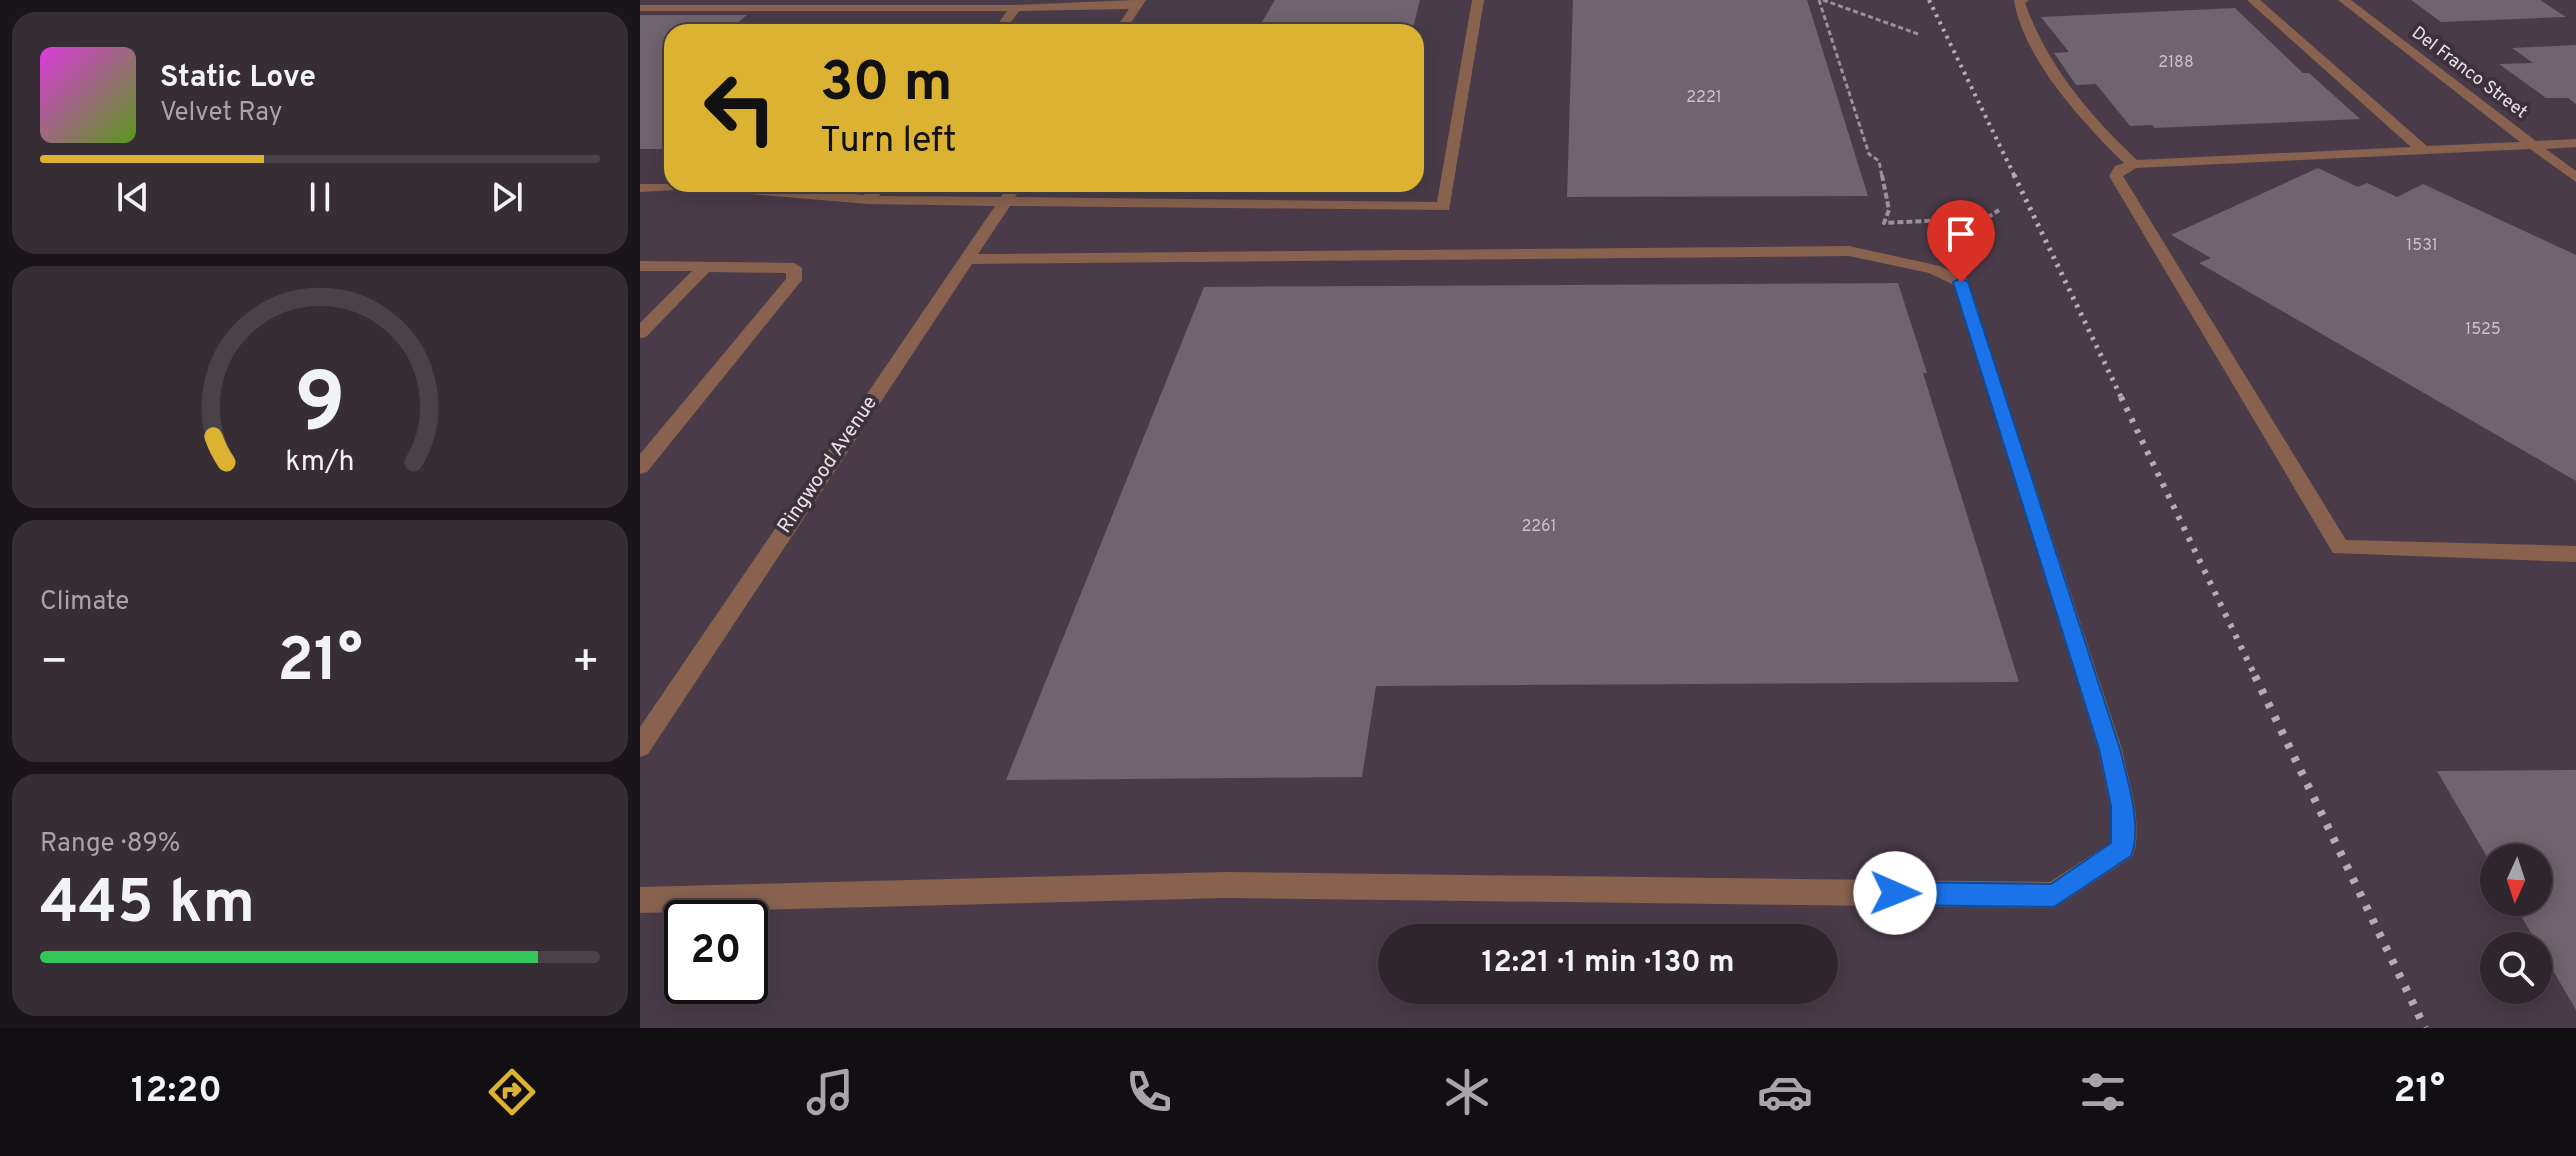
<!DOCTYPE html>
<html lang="en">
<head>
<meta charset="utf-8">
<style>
  :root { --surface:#2e262c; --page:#362e34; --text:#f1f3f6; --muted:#a7a5a9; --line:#494348; --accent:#dcb233 }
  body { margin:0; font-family:Overpass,sans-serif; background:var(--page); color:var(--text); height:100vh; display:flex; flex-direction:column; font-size:30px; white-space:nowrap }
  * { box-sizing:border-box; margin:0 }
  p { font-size:26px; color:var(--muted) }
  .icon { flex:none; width:44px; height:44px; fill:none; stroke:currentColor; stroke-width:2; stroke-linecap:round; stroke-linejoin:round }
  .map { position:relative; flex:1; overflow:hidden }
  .sheet { display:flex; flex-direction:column; gap:12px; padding:12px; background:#191518; width:640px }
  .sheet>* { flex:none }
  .hud { position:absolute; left:24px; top:24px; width:760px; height:168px; border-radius:24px; box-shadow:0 4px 20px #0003,0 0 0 2px var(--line); background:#dcb233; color:#111; overflow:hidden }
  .needle { width:52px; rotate:183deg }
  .tools { position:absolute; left:1840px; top:844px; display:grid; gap:16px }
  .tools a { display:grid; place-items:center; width:72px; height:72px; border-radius:50%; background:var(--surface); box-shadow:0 4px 20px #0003,0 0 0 2px var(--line); font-size:40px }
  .speed { position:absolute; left:24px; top:900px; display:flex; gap:16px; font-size:40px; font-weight:700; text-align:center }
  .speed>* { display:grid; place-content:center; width:104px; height:104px; border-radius:50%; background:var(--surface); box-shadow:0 4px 20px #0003,0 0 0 2px var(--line); line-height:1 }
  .speed .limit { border:4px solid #111; border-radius:12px; background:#fff; color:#111 }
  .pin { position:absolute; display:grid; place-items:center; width:68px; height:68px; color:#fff; margin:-82px -34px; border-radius:50% 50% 50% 0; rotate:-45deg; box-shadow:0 0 8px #0007 }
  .pin .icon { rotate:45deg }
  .me { position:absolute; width:88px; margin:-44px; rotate:91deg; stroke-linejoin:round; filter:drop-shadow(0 0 6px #0008) }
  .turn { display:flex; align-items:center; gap:28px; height:168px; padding:0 24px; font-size:36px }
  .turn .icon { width:104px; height:104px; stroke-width:2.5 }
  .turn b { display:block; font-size:56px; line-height:68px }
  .big { font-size:60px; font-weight:700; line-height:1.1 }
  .sheet .tile { flex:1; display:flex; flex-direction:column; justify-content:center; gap:12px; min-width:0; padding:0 28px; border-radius:24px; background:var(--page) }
  .sheet .dial { align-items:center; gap:0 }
  .dial svg { height:208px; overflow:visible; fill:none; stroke:var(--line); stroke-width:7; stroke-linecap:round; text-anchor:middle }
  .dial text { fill:var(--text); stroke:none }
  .song { display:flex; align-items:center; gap:24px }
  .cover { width:96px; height:96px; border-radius:12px; background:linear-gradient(135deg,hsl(300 70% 55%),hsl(90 70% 35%)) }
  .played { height:8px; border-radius:4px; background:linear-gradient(90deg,var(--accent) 40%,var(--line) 40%) }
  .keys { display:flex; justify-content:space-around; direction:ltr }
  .heat { display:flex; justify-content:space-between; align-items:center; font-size:44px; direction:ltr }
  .charge { height:12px; border-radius:6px; background:linear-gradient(90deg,#34c759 89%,var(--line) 0) }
  .trip { position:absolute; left:738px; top:924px; width:460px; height:80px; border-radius:40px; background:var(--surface); box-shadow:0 4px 20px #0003,0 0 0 2px var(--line); font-weight:700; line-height:80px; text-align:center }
  .tab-bar { display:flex; height:128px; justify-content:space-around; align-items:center; background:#120f12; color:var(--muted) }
  .tab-bar .icon { width:56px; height:56px }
  .tab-bar .current { color:var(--accent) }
  .tab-bar b { font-size:36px; color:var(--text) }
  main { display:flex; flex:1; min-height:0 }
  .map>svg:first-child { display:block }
  .built { fill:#4a3b49; fill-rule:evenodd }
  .building { fill:#70646e }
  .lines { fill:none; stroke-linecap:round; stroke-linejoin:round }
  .path-far1 { stroke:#9a9299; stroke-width:3; stroke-dasharray:5 3; stroke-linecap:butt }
  .path { stroke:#9a9299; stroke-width:4; stroke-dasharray:6 3; stroke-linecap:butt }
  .minor { fill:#88624f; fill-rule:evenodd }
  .rail-far3 { stroke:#b6adb4; stroke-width:4; stroke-dasharray:3 5; stroke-linecap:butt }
  .rail-far2 { stroke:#b6adb4; stroke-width:5; stroke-dasharray:3 6; stroke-linecap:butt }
  .rail-far1 { stroke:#b6adb4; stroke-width:6; stroke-dasharray:4 8; stroke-linecap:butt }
  .rail { stroke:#b6adb4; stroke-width:8; stroke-dasharray:5 10; stroke-linecap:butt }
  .route { fill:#1a73e8; stroke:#114b97; stroke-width:2 }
  .labels { text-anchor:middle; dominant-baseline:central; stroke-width:8; stroke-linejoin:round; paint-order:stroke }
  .number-label { font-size:16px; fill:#cbc2ca }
  .far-street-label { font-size:18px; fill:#e9e2e8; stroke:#3d323b }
  .street-label { font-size:20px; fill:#e9e2e8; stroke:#3d323b }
</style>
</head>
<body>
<main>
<section class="sheet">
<div class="tile">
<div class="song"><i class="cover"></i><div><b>Static Love</b><p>Velvet Ray</p></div></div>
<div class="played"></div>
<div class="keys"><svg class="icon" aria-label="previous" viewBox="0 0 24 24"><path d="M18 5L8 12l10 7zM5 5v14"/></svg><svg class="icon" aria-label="pause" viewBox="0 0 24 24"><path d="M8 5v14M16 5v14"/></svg><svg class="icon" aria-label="next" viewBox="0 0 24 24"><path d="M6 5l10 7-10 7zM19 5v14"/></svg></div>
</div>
<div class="tile dial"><svg viewBox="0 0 100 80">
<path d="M14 69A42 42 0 1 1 86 69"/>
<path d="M14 69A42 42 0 0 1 9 59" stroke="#dcb233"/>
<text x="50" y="56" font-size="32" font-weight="700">9</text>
<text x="50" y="72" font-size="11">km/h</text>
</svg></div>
<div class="tile"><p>Climate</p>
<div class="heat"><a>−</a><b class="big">21°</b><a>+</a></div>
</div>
<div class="tile"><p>Range · 89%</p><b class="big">445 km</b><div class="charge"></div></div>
</section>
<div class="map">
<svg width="1936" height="1028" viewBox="0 0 1936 1028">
  <rect width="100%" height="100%" fill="#3d323b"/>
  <path class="built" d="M0,0H1936V1028H0ZM32,32H776V184H32ZM1854,858H1898V902H1854ZM42,918H110V986H42ZM752,938H1184V990H752ZM1854,946H1898V990H1854Z"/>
  <path class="building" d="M635,0H780L772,32H616Z
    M933,0H1167L1228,196L927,197Z
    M1771,0H1900L1926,17L1801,22Z
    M1595,8L1663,73H1669L1720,119L1514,128L1512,125L1490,126L1456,84L1436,85L1414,53L1429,52L1401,17Z
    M0,15H107L97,23H75L72,26L308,25L301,32H32V149H0Z
    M1936,45V104L1928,98H1906L1859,64L1893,63L1872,48Z
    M1678,168L1718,187L1727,183L1757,197L1783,184L1936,255V481L1559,263L1571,258L1531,235Z
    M1258,283L1287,373H1283L1379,682L736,686L722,777L366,780L564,287Z
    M1936,770V1010L1873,902H1898V858H1854V869L1797,771Z"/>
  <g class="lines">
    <path class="path-far1" d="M1179,0L1229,154L1239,161L1242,177
      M1183,0L1278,34"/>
    <path class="path" d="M1242,175L1249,210L1244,223L1347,218L1359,210"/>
    <path class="minor" d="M494,0H506L485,32H473L489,9L379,11L364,32H352L367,11H0V5H376Z
      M832,0H844L809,210L370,206L338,254L1209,246L1300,266L1327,279L1482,749C1488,779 1505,829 1492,857L1414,908L585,898L0,913V887L585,872L1410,882L1470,843V806L1458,749L1314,285L1289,273L1209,256L332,264L8,754L0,757V727L355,206L228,204L50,189L0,192V184H90L224,195L233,184H248L239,196L361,197L370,184H384L375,197L797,202Z
      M1374,0H1389L1385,3C1407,65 1449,115 1497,160L1771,147L1607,0H1620L1787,146L1880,142L1698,0H1711L1896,141L1936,139V147L1906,149L1936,171V182L1890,149L1496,168L1483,176L1706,540L1936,546V562L1693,553L1469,176L1475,166L1484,163C1443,123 1383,58 1374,0Z
      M0,261L154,263L162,268V280L7,472L0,474V454L146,279V273L69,272L6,337L0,338V323L52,271H0Z"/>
    <path class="rail-far3" d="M1289,0L1375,177"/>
    <path class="rail-far2" d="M1374,175L1482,399"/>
    <path class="rail-far1" d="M1481,397L1616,678"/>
    <path class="rail" d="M1615,676L1785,1028"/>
  </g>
  <path class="route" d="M1321,278L1328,282L1480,749C1487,778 1503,828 1491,856L1414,907L1255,905L1246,901L1243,893L1246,885L1255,882L1411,884L1471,843V806L1459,749L1313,282Z"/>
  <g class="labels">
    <g class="number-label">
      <text x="1536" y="63">2188</text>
      <text x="1064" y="98">2221</text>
      <text x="1782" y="246">1531</text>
      <text x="1843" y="330">1525</text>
      <text x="899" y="527">2261</text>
    </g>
    <g class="far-street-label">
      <text transform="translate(1829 73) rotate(37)">Del Franco Street</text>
    </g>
    <g class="street-label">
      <text transform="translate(188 465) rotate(-56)">Ringwood Avenue</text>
    </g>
  </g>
</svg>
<div class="tools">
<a><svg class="needle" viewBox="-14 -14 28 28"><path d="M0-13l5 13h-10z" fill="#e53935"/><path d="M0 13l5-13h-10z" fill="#a7a5a9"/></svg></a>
<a><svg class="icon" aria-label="search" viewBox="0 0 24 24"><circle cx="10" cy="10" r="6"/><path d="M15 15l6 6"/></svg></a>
</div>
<div class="speed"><div class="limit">20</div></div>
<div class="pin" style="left:1321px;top:282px;background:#d93025"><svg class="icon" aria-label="arrive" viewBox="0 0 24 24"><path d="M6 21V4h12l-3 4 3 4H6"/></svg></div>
<svg class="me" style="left:1255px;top:893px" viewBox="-20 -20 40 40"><circle r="19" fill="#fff"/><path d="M0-13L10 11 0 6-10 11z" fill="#1a73e8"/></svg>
<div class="trip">12:21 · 1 min · 130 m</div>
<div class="hud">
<div class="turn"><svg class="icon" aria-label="left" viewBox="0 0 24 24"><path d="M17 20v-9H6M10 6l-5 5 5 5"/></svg><div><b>30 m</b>Turn left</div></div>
</div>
</div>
</main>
<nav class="tab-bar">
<b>12:20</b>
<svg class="icon current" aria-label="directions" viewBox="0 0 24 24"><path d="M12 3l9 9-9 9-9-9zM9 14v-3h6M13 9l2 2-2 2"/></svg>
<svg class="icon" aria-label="music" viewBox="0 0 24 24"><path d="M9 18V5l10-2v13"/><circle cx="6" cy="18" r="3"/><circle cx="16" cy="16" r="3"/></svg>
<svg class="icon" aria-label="phone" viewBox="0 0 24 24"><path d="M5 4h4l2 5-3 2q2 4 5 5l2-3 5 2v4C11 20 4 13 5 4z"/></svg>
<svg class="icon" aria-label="climate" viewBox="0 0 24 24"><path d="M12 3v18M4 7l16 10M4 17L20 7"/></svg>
<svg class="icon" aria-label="car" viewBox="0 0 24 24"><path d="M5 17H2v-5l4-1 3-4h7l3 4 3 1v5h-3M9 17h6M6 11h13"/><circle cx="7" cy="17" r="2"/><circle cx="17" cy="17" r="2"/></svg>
<svg class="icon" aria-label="filters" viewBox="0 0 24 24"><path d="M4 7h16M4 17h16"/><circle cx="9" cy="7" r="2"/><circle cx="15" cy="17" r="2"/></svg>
<b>21°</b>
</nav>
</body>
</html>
